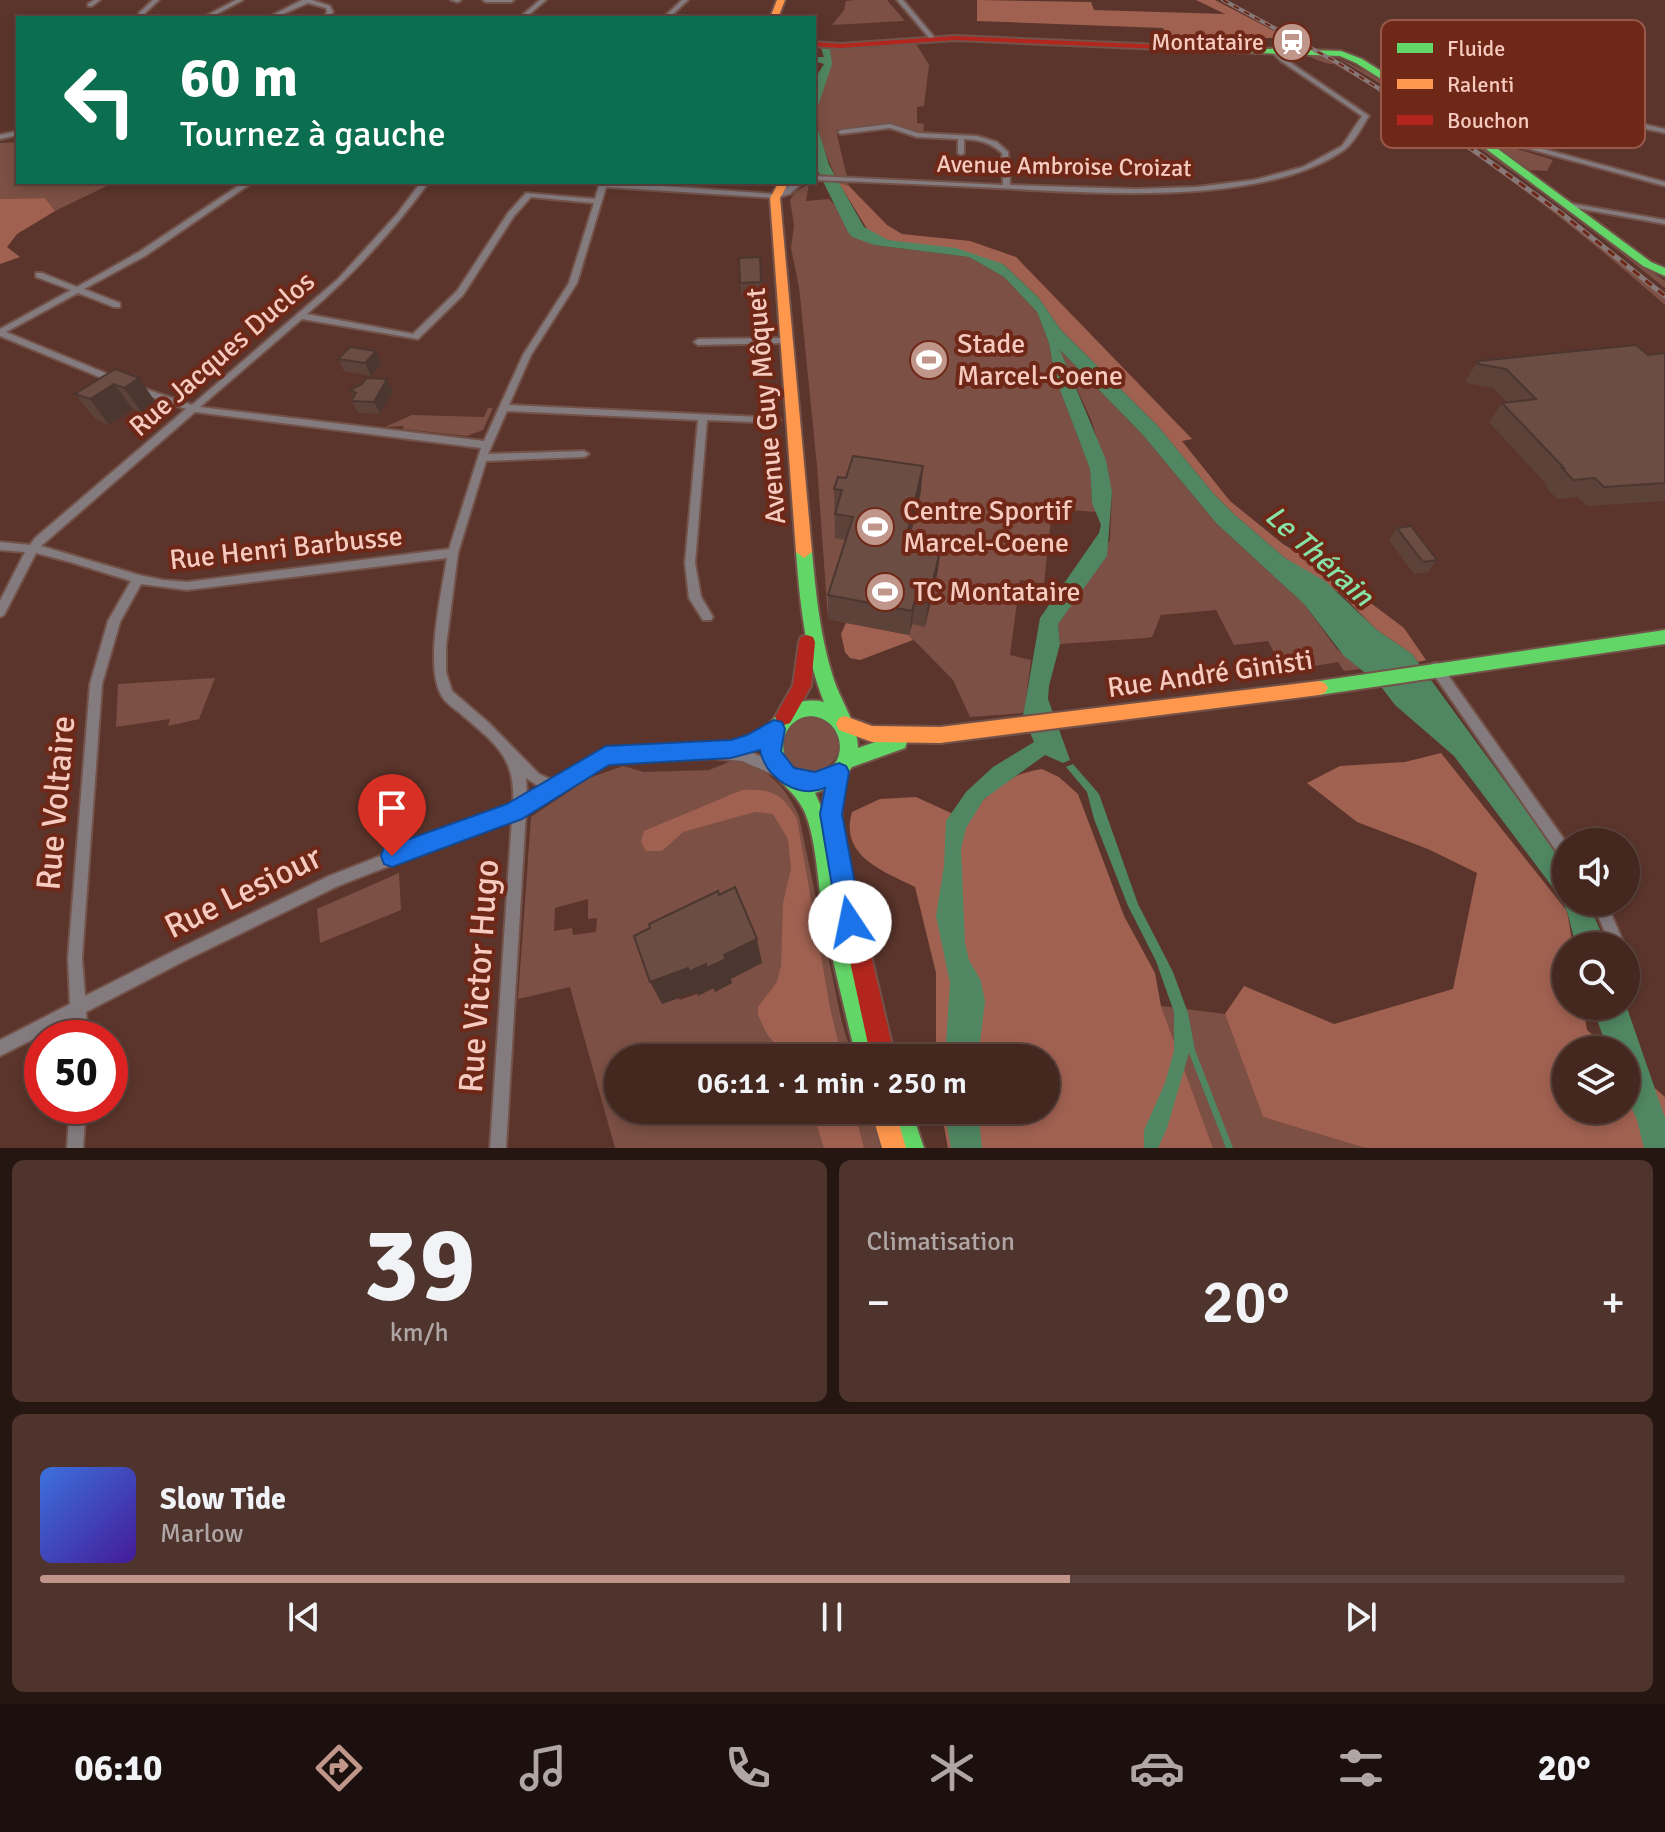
<!DOCTYPE html>
<html lang="fr">
<head>
<meta charset="utf-8">
<style>
  :root { --surface:#442820; --page:#4e342d; --text:#f1f3f6; --muted:#afa6a5; --line:#5c443e; --accent:#c0968b }
  body { margin:0; font-family:Signika,sans-serif; background:var(--page); color:var(--text); height:100vh; display:flex; flex-direction:column; font-size:30px; white-space:nowrap }
  * { box-sizing:border-box; margin:0 }
  p { font-size:26px; color:var(--muted) }
  .icon { flex:none; width:44px; height:44px; fill:none; stroke:currentColor; stroke-width:2; stroke-linecap:round; stroke-linejoin:round }
  .map { position:relative; height:1148px; overflow:hidden }
  .drawer { display:flex; flex-direction:column; gap:12px; padding:12px; background:#251612; flex:1 }
  .drawer>* { flex:none }
  .banner { position:absolute; left:16px; top:16px; width:800px; height:168px; border-radius:0px; box-shadow:0 4px 12px #0003,0 0 0 2px var(--line); background:#0b6e4f; color:#fff; overflow:hidden }
  .tools { position:absolute; left:1552px; top:828px; display:grid; gap:16px }
  .tools a { display:grid; place-items:center; width:88px; height:88px; border-radius:50%; background:var(--surface); box-shadow:0 4px 12px #0003,0 0 0 2px var(--line); font-size:40px }
  .speed { position:absolute; left:24px; top:1020px; display:flex; gap:16px; font-size:40px; font-weight:700; text-align:center }
  .speed>* { display:grid; place-content:center; width:104px; height:104px; border-radius:50%; background:var(--surface); box-shadow:0 4px 12px #0003,0 0 0 2px var(--line); line-height:1 }
  .speed .limit { border:12px solid #d22; background:#fff; color:#111 }
  .pin { position:absolute; display:grid; place-items:center; width:68px; height:68px; color:#fff; margin:-82px -34px; border-radius:50% 50% 50% 0; rotate:-45deg; box-shadow:0 0 8px #0007 }
  .pin .icon { rotate:45deg }
  .me { position:absolute; width:88px; margin:-44px; rotate:349deg; stroke-linejoin:round; filter:drop-shadow(0 0 6px #0008) }
  .turn { display:flex; align-items:center; gap:28px; height:168px; padding:0 32px; font-size:36px }
  .turn .icon { width:104px; height:104px; stroke-width:2.5 }
  .turn b { display:block; font-size:56px; line-height:68px }
  .big { font-size:60px; font-weight:600; line-height:1.1 }
  .drawer .widget { flex:1; display:flex; flex-direction:column; justify-content:center; gap:12px; min-width:0; padding:0 28px; border-radius:12px; background:var(--page) }
  .drawer .dial { align-items:center; gap:0 }
  .dial b { font-size:104px; line-height:1 }
  .song { display:flex; align-items:center; gap:24px }
  .cover { width:96px; height:96px; border-radius:12px; background:linear-gradient(135deg,hsl(220 70% 55%),hsl(260 70% 35%)) }
  .played { height:8px; border-radius:4px; background:linear-gradient(90deg,var(--accent) 65%,var(--line) 65%) }
  .keys { display:flex; justify-content:space-around; direction:ltr }
  .heat { display:flex; justify-content:space-between; align-items:center; font-size:44px; direction:ltr }
  .drawer .tiles { flex:1; display:grid; gap:12px; grid-template-columns:1fr 1fr }
  .widget:last-child { grid-column:span 2 }
  .trip { position:absolute; left:604px; top:1044px; width:456px; height:80px; border-radius:40px; background:var(--surface); box-shadow:0 4px 12px #0003,0 0 0 2px var(--line); font-weight:600; line-height:80px; text-align:center }
  .tab-bar { display:flex; height:128px; justify-content:space-around; align-items:center; background:#1b100d; color:var(--muted) }
  .tab-bar .icon { width:56px; height:56px }
  .tab-bar .on { color:var(--accent) }
  .tab-bar b { font-size:36px; color:var(--text) }
  .map>svg:first-child { display:block }
  .green { fill:#7c5044; fill-rule:evenodd }
  .forest { fill:#a06151 }
  .water { fill:#508661 }
  .lines { fill:none; stroke-linecap:round; stroke-linejoin:round }
  .street-casing { stroke:#73524a; stroke-width:4 }
  .fast-casing { stroke:#73524a; stroke-width:4 }
  .slow-casing { stroke:#73524a; stroke-width:4 }
  .jam-casing { stroke:#73524a; stroke-width:4 }
  .street { fill:#847b7f; fill-rule:evenodd }
  .fast { fill:#63d668; fill-rule:evenodd }
  .slow { fill:#ff974d; fill-rule:evenodd }
  .jam { fill:#b3261e; fill-rule:evenodd }
  .rail-far1-casing { stroke:#887979; stroke-width:4 }
  .rail-casing { stroke:#887979; stroke-width:5 }
  .rail-far1 { stroke:#6f2817; stroke-width:2; stroke-dasharray:6; stroke-linecap:butt }
  .rail { stroke:#6f2817; stroke-width:3; stroke-dasharray:8; stroke-linecap:butt }
  .wall { fill:#5d423a }
  .shaded-wall { fill:#4c3630 }
  .building { fill:#6c4d44; stroke:#4c3630; stroke-width:2 }
  .route { fill:#1a73e8; stroke:#114b97; stroke-width:2 }
  .labels { text-anchor:middle; dominant-baseline:central; stroke-width:8; stroke-linejoin:round; paint-order:stroke }
  .far-poi-label { font-size:24px; fill:#f6cabf; stroke:#6f2817; text-anchor:end }
  .far-street-label { font-size:24px; fill:#f6cabf; stroke:#6f2817 }
  .poi-label { font-size:28px; fill:#f6cabf; stroke:#6f2817; text-anchor:start }
  .street-label { font-size:28px; fill:#f6cabf; stroke:#6f2817 }
  .water-label { font-size:30px; font-style:italic; fill:#87e2a7; stroke:#6f2817 }
  .near-street-label { font-size:34px; fill:#f6cabf; stroke:#6f2817 }
  .key { fill:#6f2817; stroke:#985949; stroke-width:2 }
  .key-label { font-size:22px; fill:#f6cabf }
</style>
</head>
<body>
<div class="map">
<svg width="1665" height="1148" viewBox="0 0 1665 1148">
  <rect width="100%" height="100%" fill="#5b352b"/>
  <path class="green" d="M855,0H887L905,21L832,25L844,10L846,1Z
    M915,42L929,65L924,106L917,107V123L924,124L923,133L888,124L836,130L849,186L839,183C826,157 812,127 819,98C824,80 834,67 830,49Z
    M1298,54L1322,55C1444,125 1560,207 1665,299V305C1563,215 1452,133 1334,64C1325,65 1310,55 1298,54Z
    M1332,55L1373,75L1451,125L1665,281V288C1559,202 1450,123 1332,55Z
    M1484,140L1485,139L1553,160L1547,171L1530,170Z
    M18,142V182H115L55,211L45,198L0,199V143Z
    M809,184L806,201L829,199L874,245L969,257L1004,277L1037,312L1049,343L1055,377L1090,469L1092,503L1098,512L1052,509L1044,584L1020,580L1010,655L1031,660L1024,713L970,717L953,680L909,635L828,619L817,466L799,287L791,248L794,225L790,200L795,192Z
    M1059,349L1142,434L1217,524L1304,604L1337,649L1360,669L1344,671L1338,662L1284,671L1268,641L1234,645L1216,610L1161,615L1152,637L1147,638L1060,644L1058,624L1110,540L1112,492L1092,422Z
    M488,408H493L483,430L467,436L403,429L404,426L385,427L412,415L484,417Z
    M215,678L199,719L168,726L170,719L116,727L118,684Z
    M783 744a28 28 0 1 1 56 0a28 28 0 1 1-56 0Z
    M734,760C768,767 785,786 799,816L842,1023L853,1058H618V1110H869L881,1148H615L570,987L518,999L531,817L589,778L623,766L644,772L709,770ZM588,899V919L597,918L596,932L573,935L572,928L554,931L555,908ZM646,961L732,983L716,991L714,988L680,1000Z
    M399,873L401,910L320,943L317,909Z
    M1161,1006L1225,1014L1263,1117L1365,1148H1213Z"/>
  <path class="forest" d="M977,0L1091,2L1094,10L1225,14L1196,0H1215L1288,38H1257V42L1226,40L1228,47L1171,44L1163,28L977,21Z
    M839,183L849,186L887,225L902,234L970,241L1016,257L1192,439L1182,441L1230,501L1283,544L1328,571L1404,628L1426,660L1418,662L1412,654L1377,630L1341,594L1285,558L1235,515L1213,493L1157,425L1061,330L1038,297L1003,264L888,240L869,232Z
    M45,198L55,211L17,234L7,247L20,257L0,264V199Z
    M846,623L909,635L913,640L860,660L850,658L845,652L841,634Z
    M1441,753L1567,911L1573,946H1566V1006H1583L1587,1030L1610,1050H1566V1110H1626V1063L1665,1097V1148H1365L1263,1117L1225,1014L1244,986L1334,1024L1453,989L1477,873L1428,849L1357,822L1307,783L1340,766L1405,762Z
    M1042,769L1059,777L1078,794L1124,916L1155,973L1161,1006L1213,1148H948L941,1110H1046V1058H936V973L915,887C883,871 839,856 852,812L880,799L916,797L951,813H972C993,788 1009,774 1042,769Z
    M742,790C772,789 782,793 797,819L830,1008L842,1058H787L767,1034L758,1015V1007L777,982L781,966L783,903L791,869L788,839L773,814L755,812L683,832L662,851H646L641,842L644,831Z
    M812,1110H854L864,1148H824Z"/>
  <path class="water" d="M821,48L830,49L832,64L817,109L818,129L829,165L864,227L888,240L956,248L1003,264L1038,297L1061,330L1157,425L1213,493L1235,515L1285,558L1325,581L1377,630L1412,654L1566,865V902H1588L1607,946H1576L1567,911L1560,897L1454,756L1395,705L1379,684L1344,656L1304,604L1217,524L1142,434L1060,350L1106,460L1112,492L1107,556L1058,624L1060,644L1049,686L1048,699L1070,760L1063,763L1045,755L984,799L966,828L961,849L965,943L969,960L981,981L985,1002L978,1058H945L950,983L936,916L944,866L946,821L966,792L993,767L1034,742L1023,716L1040,618L1099,533L1101,525L1092,503L1090,469L1055,377L1049,343L1037,312L1004,277L969,257L874,245L852,237L848,232L814,163V80L824,64L814,61V57H824Z
    M1073,764L1099,794L1138,904L1173,972L1188,1013L1195,1050L1233,1148H1226L1189,1053L1167,1128L1158,1148H1144V1130L1165,1083L1174,1051V1012L1156,961L1128,906L1094,819L1087,792L1066,767Z
    M1626,1005L1665,1118V1148H1644L1637,1120L1626,1095V1050H1608L1592,1006Z
    M944,1110H978L982,1148H951Z"/>
  <g class="lines">
    <defs>
      <path id="street" d="M94,0H100L92,6H88V4Z
        M153,0H159L145,13L147,18H141L139,13Z
        M236,0H243L209,18H202Z
        M302,0H312L330,6L333,12L329,18H323L327,12L326,8L308,3L274,18H267Z
        M451,0H461L458,2Z
        M483,0H514L511,2H486Z
        M540,0H546L525,18H519Z
        M682,0H688L669,18H663Z
        M897,0H903L935,38V40H931Z
        M1273,48L1285,59L1369,116C1362,127 1354,143 1344,150C1263,207 1093,193 997,188C936,185 875,182 814,180V176L1003,185L1002,153C990,142 979,140 964,139V153L961,155L958,153V139L917,137L890,128L841,134L838,132L841,130L890,124L918,133L977,136L997,142L1008,152L1010,185L1136,189L1196,187L1254,180L1303,167L1342,146L1362,116L1281,61L1270,50Z
        M1395,81L1473,87L1665,129V133L1473,91L1393,84V82Z
        M1469,129L1665,182V186L1467,132L1466,131Z
        M18,131V135L0,139V135Z
        M244,182H253L145,256L84,289L120,303V307H114L78,293L6,332L120,379V383H114L0,336V329L71,290L36,277V273H42L77,287L139,252Z
        M421,182H429C393,231 353,275 307,314L413,334L457,291L508,213L526,193L595,199L600,182H608L774,194C785,190 792,182 803,182L790,194L775,198L606,187L577,283L531,355L509,405L778,418L780,420L778,422L775,423L707,420L695,563L701,597L713,617L711,620H703L689,598L685,563L698,420L507,411L488,454L584,451L589,454L584,457L486,461L458,553L446,646V672L452,691L489,723L539,774L552,780L600,751L722,747L728,743L749,738L774,724L778,725L780,729L778,733L756,747L746,750L784,767L785,771L784,775L779,777L742,761L712,758L602,763L526,811L506,1148H490L512,818L338,886L186,960L86,1012L88,1038H72L71,1020L0,1056V1040L70,1004L68,958L90,684L108,621L131,581L70,562L36,553L4,615L0,617V601L25,552L0,550V542L30,545L35,538L186,409L134,391V387H140L192,405L338,279L398,213ZM531,197L594,203L569,283L523,355L484,441L200,407L302,319L418,339L463,295L514,216ZM195,412L481,448L449,549L187,582L163,580L139,575L41,546ZM447,558C442,591 423,670 443,698C447,704 455,709 461,714C494,743 516,756 513,804L329,876L176,950L85,996L82,958L102,684L120,622L141,584L187,590ZM526,778L540,787L527,796Z
        M1568,203L1665,220V224L1571,207H1568Z
        M787,338L790,339V343L698,345L694,342L698,339Z
        M1436,663L1440,664L1566,842V860L1561,858L1432,672L1430,668L1432,664Z
        M1592,902H1606L1625,946H1611Z
        M1626,964L1631,966L1635,974L1632,979L1627,982Z
        M70,1106H86L83,1148H67Z"/>
      <path id="fast" d="M1209,47L1341,51L1362,59L1460,121L1651,262L1665,268V276L1643,266L1454,125L1356,63L1340,56L1206,51L1205,49Z
        M804,546L812,552C816,594 820,636 833,677C840,700 858,724 858,748L898,734L905,736L907,742L905,748L852,767L839,784L815,793L828,822L844,915L880,1058H856C845,1010 833,963 823,915C818,886 816,831 802,807C790,785 764,774 764,746C764,715 795,695 824,702C805,654 800,603 796,552ZM811,716C848,719 850,772 814,775C775,778 772,719 811,716Z
        M1665,630V644L1319,695L1313,693L1310,688L1313,683L1319,681Z
        M887,1110H911L924,1148H900Z"/>
      <path id="slow" d="M777,0H785L778,18H770Z
        M779,182H789L780,198L812,552L804,558L796,552L770,198Z
        M1319,681L1325,683L1328,688L1325,693L1319,695L940,743L872,742L839,730L836,724L839,718L845,716L872,726L940,727Z
        M871,1110H895L906,1148H882Z"/>
      <path id="jam" d="M955,36L1209,47L1213,49L1209,51L955,40L840,48L814,46V42L840,44Z
        M807,635L813,637L815,642L811,686L790,723L784,725L778,723L775,717L793,685L799,642L801,637Z
        M839,763L846,766L848,772L841,805L843,837L895,1058H871L823,837C822,812 822,789 832,766Z"/>
    </defs>
    <use href="#street" class="street-casing"/>
    <use href="#fast" class="fast-casing"/>
    <use href="#slow" class="slow-casing"/>
    <use href="#jam" class="jam-casing"/>
    <use href="#street" class="street"/>
    <use href="#fast" class="fast"/>
    <use href="#slow" class="slow"/>
    <use href="#jam" class="jam"/>
    <defs>
      <path id="rail-far1" d="M1223,0L1340,64L1457,138"/>
      <path id="rail" d="M1454,136L1561,213L1665,296"/>
    </defs>
    <use href="#rail-far1" class="rail-far1-casing"/>
    <use href="#rail" class="rail-casing"/>
    <use href="#rail-far1" class="rail-far1"/>
    <use href="#rail" class="rail"/>
  </g>
  <path class="wall" d="M760,257L762,294L741,295L739,258Z
    M376,351L382,364L371,376L344,371L338,359Z
    M1665,353V501L1587,506L1578,497L1557,499L1546,487L1547,485L1489,422L1502,403L1507,402L1493,388L1466,383V380L1478,361Z
    M115,369L157,404L142,413L133,409L109,425L95,419L75,394Z
    M350,390L393,391L380,414L358,413L351,401L354,397Z
    M834,489L921,491L909,540L938,570L925,627L912,624L909,635L828,619V595L845,540L835,538Z
    M1397,528L1437,560L1428,572L1414,574L1389,540Z"/>
  <path class="shaded-wall" d="M376,351L382,364L371,376L365,363Z
    M139,378L157,404L142,413L124,388Z
    M387,379L393,391L380,414L374,402Z
    M114,384L133,409L109,425L90,399Z
    M923,466L921,491L904,564L906,539Z
    M941,546L938,570L925,627L928,603Z
    M915,600L912,624L909,635L912,611Z
    M757,939L762,963L731,979L732,983L715,992L707,968L724,955Z
    M706,964L714,988L698,996L697,992L662,1004L650,982L688,968Z"/>
  <path class="building" d="M686,13L697,16L695,18H678Z
    M760,257L761,282L740,283L739,258Z
    M1636,345L1648,355L1665,353V483L1604,487L1595,478L1573,480L1562,468H1564L1502,403L1536,399L1506,369L1478,364V361Z
    M350,347L376,351L365,363L338,359Z
    M115,369L139,378L124,388L114,384L90,399L75,394Z
    M366,378L387,379L374,402L351,401L356,393L350,390L362,384Z
    M853,456L923,466L906,539L941,546L928,603L915,600L912,611L828,595L853,517L835,514L842,490L834,489L838,477L846,478Z
    M1411,526L1437,560L1423,562L1397,528Z
    M735,887L757,939L724,955L726,959L707,968L706,964L689,972L688,968L650,982L634,936L650,928L649,924L718,891L719,895Z"/>
  <path class="route" d="M774,720L782,722L785,729L781,751L794,768L815,772L839,763L846,766L849,772L842,814L862,922L858,931L850,934L841,931L838,922L820,814L825,788C797,799 766,778 760,750L731,758L609,765L522,819L392,867L384,864L381,856L384,848L507,804L606,746L731,740L747,735Z"/>
  <defs>
    <symbol id="station-disc" viewBox="-11 -11 22 22"><circle r="9.5" fill="#c0968b" stroke="#6f2817"/><path d="M-3-6H3Q5-6 5-4V2Q5 4 3 4L4.5 6H3L1.5 4h-3L-3 6H-4.5L-3 4Q-5 4-5 2V-4Q-5-6-3-6ZM-3.5-4v3h7v-3ZM-3.5 1v1.5H-2V1ZM2 1v1.5H3.5V1Z" fill="#fff"/></symbol>
    <symbol id="stadium-disc" viewBox="-11 -11 22 22"><circle r="9.5" fill="#c0968b" stroke="#6f2817"/><path d="M0-5a6.5 5 0 1 0 0 10a6.5 5 0 1 0 0-10ZM-3.5-1.8h7v3.6h-7Z" fill="#fff"/></symbol>
  </defs>
  <g fill-rule="evenodd">
    <use href="#station-disc" x="1270" y="20" width="44" height="44"/>
    <use href="#stadium-disc" x="907" y="338" width="44" height="44"/>
    <use href="#stadium-disc" x="853" y="505" width="44" height="44"/>
    <use href="#stadium-disc" x="863" y="570" width="44" height="44"/>
  </g>
  <g class="labels">
    <g class="far-poi-label">
      <text x="1264" y="42">Montataire</text>
    </g>
    <g class="far-street-label">
      <text transform="translate(1064 166) rotate(1)">Avenue Ambroise Croizat</text>
    </g>
    <g class="poi-label">
      <text x="957" y="344">Stade<tspan x="957" dy="32">Marcel-Coene</tspan></text>
      <text x="903" y="511">Centre Sportif<tspan x="903" dy="32">Marcel-Coene</tspan></text>
      <text x="913" y="592">TC Montataire</text>
    </g>
    <g class="street-label">
      <text transform="translate(222 354) rotate(-41)">Rue Jacques Duclos</text>
      <text transform="translate(766 406) rotate(-95)">Avenue Guy Môquet</text>
      <text transform="translate(286 548) rotate(-6)">Rue Henri Barbusse</text>
      <text transform="translate(1210 674) rotate(-8)">Rue André Ginisti</text>
    </g>
    <g class="water-label">
      <text transform="translate(1319 556) rotate(42)">Le Thérain</text>
    </g>
    <g class="near-street-label">
      <text transform="translate(56 803) rotate(-85)">Rue Voltaire</text>
      <text transform="translate(243 892) rotate(-26)">Rue Lesiour</text>
      <text transform="translate(479 976) rotate(-86)">Rue Victor Hugo</text>
    </g>
  </g>
  <rect x="1381" y="20" width="264" height="128" rx="12" class="key"/>
  <rect x="1397" y="43" width="36" height="10" fill="#63d668"/>
  <rect x="1397" y="79" width="36" height="10" fill="#ff974d"/>
  <rect x="1397" y="115" width="36" height="10" fill="#b3261e"/>
  <g class="key-label">
    <text x="1447" y="56">Fluide</text>
    <text x="1447" y="92">Ralenti</text>
    <text x="1447" y="128">Bouchon</text>
  </g>
</svg>
<div class="tools">
<a><svg class="icon" aria-label="sound" viewBox="0 0 24 24"><path d="M4 9h4l5-4v14l-5-4H4zM17 9q2 3 0 6"/></svg></a>
<a><svg class="icon" aria-label="search" viewBox="0 0 24 24"><circle cx="10" cy="10" r="6"/><path d="M15 15l6 6"/></svg></a>
<a><svg class="icon" aria-label="layers" viewBox="0 0 24 24"><path d="M12 4l9 5-9 5-9-5zM3 14l9 5 9-5"/></svg></a>
</div>
<div class="speed"><div class="limit">50</div></div>
<div class="pin" style="left:392px;top:856px;background:#d93025"><svg class="icon" aria-label="arrive" viewBox="0 0 24 24"><path d="M6 21V4h12l-3 4 3 4H6"/></svg></div>
<svg class="me" style="left:850px;top:922px" viewBox="-20 -20 40 40"><circle r="19" fill="#fff"/><path d="M0-13L10 11 0 6-10 11z" fill="#1a73e8"/></svg>
<div class="trip">06:11 · 1 min · 250 m</div>
<div class="banner">
<div class="turn"><svg class="icon" aria-label="left" viewBox="0 0 24 24"><path d="M17 20v-9H6M10 6l-5 5 5 5"/></svg><div><b>60 m</b>Tournez à gauche</div></div>
</div>
</div>
<section class="drawer">
<div class="tiles">
<div class="widget dial"><b>39</b><p>km/h</p></div>
<div class="widget"><p>Climatisation</p>
<div class="heat"><a>−</a><b class="big">20°</b><a>+</a></div>
</div>
<div class="widget">
<div class="song"><i class="cover"></i><div><b>Slow Tide</b><p>Marlow</p></div></div>
<div class="played"></div>
<div class="keys"><svg class="icon" aria-label="previous" viewBox="0 0 24 24"><path d="M18 5L8 12l10 7zM5 5v14"/></svg><svg class="icon" aria-label="pause" viewBox="0 0 24 24"><path d="M8 5v14M16 5v14"/></svg><svg class="icon" aria-label="next" viewBox="0 0 24 24"><path d="M6 5l10 7-10 7zM19 5v14"/></svg></div>
</div>
</div>
</section>
<nav class="tab-bar">
<b>06:10</b>
<svg class="icon on" aria-label="directions" viewBox="0 0 24 24"><path d="M12 3l9 9-9 9-9-9zM9 14v-3h6M13 9l2 2-2 2"/></svg>
<svg class="icon" aria-label="music" viewBox="0 0 24 24"><path d="M9 18V5l10-2v13"/><circle cx="6" cy="18" r="3"/><circle cx="16" cy="16" r="3"/></svg>
<svg class="icon" aria-label="phone" viewBox="0 0 24 24"><path d="M5 4h4l2 5-3 2q2 4 5 5l2-3 5 2v4C11 20 4 13 5 4z"/></svg>
<svg class="icon" aria-label="climate" viewBox="0 0 24 24"><path d="M12 3v18M4 7l16 10M4 17L20 7"/></svg>
<svg class="icon" aria-label="car" viewBox="0 0 24 24"><path d="M5 17H2v-5l4-1 3-4h7l3 4 3 1v5h-3M9 17h6M6 11h13"/><circle cx="7" cy="17" r="2"/><circle cx="17" cy="17" r="2"/></svg>
<svg class="icon" aria-label="filters" viewBox="0 0 24 24"><path d="M4 7h16M4 17h16"/><circle cx="9" cy="7" r="2"/><circle cx="15" cy="17" r="2"/></svg>
<b>20°</b>
</nav>
</body>
</html>
